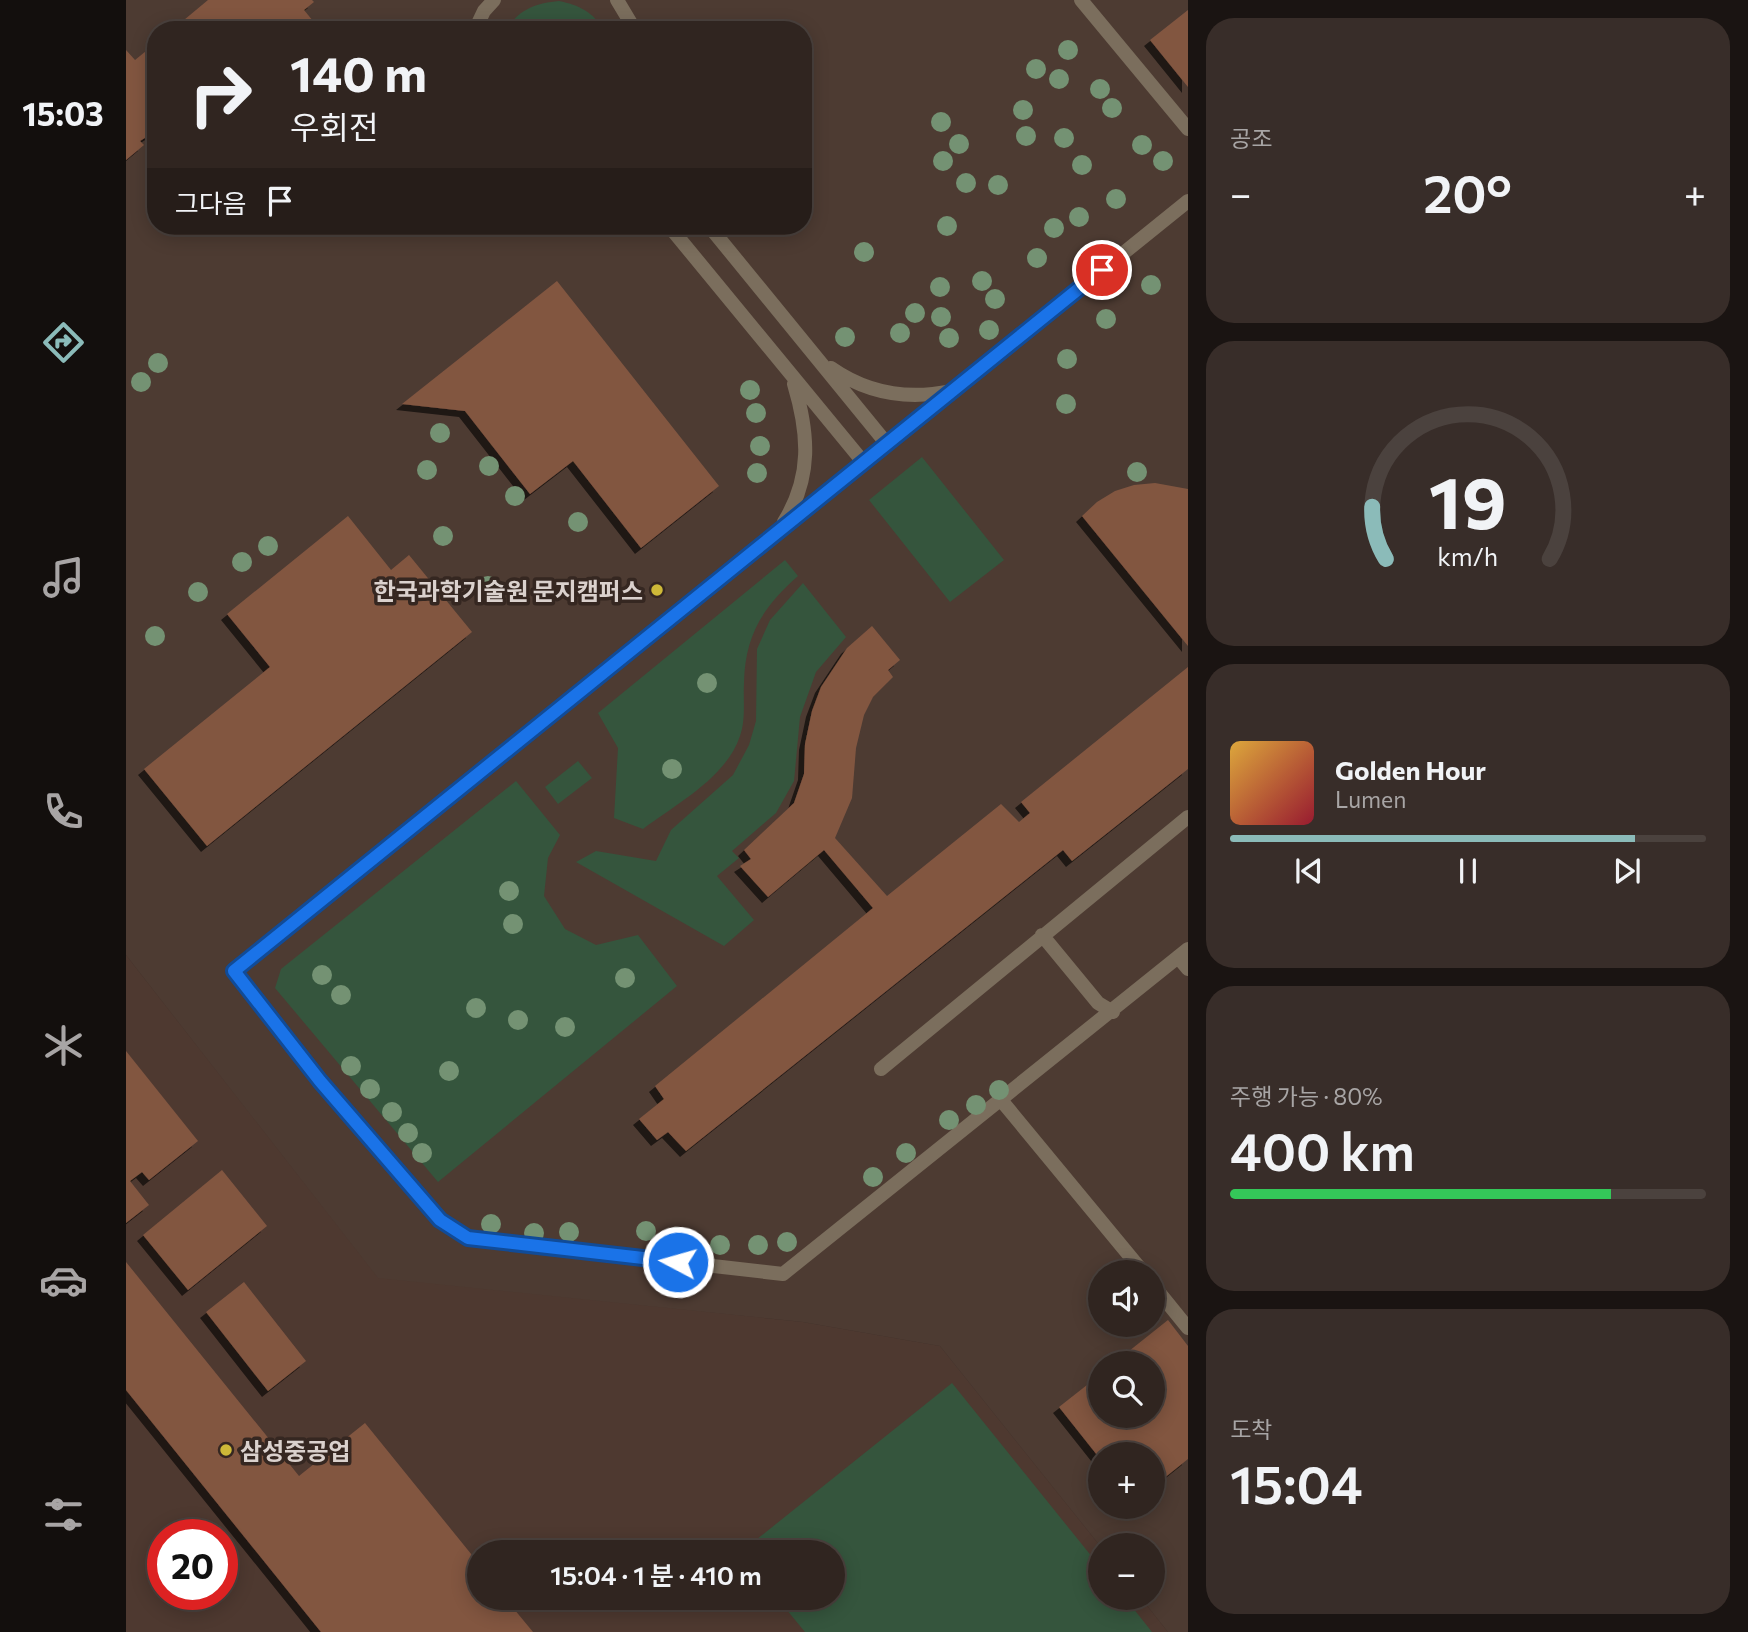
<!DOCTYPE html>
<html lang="ko">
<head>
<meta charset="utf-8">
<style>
  :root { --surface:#302520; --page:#382d29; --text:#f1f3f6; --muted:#a8a5a5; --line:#4b423e; --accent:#8bbbb9 }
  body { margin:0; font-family:Commissioner,"Noto Sans KR",sans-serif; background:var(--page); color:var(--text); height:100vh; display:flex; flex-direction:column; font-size:26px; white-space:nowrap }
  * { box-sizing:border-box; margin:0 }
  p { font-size:23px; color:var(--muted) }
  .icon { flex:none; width:38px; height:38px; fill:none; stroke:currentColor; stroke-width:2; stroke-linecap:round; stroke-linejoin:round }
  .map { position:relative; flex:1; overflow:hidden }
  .sheet { display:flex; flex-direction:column; gap:18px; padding:18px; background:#1a1412; width:560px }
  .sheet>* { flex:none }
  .hud { position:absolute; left:21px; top:21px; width:665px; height:214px; border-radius:28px; box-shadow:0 4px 18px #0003,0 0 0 2px var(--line); background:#302520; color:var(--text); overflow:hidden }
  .tools { position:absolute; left:962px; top:1260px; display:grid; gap:14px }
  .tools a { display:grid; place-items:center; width:77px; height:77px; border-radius:50%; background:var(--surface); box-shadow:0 4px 18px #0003,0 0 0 2px var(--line); font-size:35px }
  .speed { position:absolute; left:21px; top:1519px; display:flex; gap:14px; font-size:35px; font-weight:700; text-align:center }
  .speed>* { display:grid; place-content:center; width:91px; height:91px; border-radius:50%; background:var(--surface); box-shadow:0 4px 18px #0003,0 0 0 2px var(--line); line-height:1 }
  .speed .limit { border:10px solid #d22; background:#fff; color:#111 }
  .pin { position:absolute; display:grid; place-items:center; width:60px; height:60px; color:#fff; margin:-30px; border:4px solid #fff; border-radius:50%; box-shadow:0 2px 7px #0007 }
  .me { position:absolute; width:77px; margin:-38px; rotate:276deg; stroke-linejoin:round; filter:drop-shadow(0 0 5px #0008) }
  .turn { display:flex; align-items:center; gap:24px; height:147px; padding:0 28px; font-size:32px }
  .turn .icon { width:91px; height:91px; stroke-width:2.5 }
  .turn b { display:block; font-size:49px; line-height:60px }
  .then { display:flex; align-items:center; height:66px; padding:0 28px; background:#0003; gap:14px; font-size:26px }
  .big { font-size:52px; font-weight:600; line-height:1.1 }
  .sheet .widget { flex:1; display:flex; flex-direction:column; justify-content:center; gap:10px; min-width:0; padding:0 24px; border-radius:28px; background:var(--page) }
  .sheet .dial { align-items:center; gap:0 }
  .dial svg { height:182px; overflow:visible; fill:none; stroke:var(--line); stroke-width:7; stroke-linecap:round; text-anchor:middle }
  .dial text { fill:var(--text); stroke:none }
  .song { display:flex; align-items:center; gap:21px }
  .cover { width:84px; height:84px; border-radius:10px; background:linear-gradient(135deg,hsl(40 70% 55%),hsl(350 70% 35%)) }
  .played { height:7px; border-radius:4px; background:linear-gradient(90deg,var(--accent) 85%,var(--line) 85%) }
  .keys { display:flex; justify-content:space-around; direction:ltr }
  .heat { display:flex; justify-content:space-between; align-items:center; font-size:38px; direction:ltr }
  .charge { height:10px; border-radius:5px; background:linear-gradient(90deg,#34c759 80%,var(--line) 0) }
  .trip { position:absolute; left:341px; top:1540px; width:378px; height:70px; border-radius:35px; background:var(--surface); box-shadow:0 4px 18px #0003,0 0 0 2px var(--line); font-weight:600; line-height:70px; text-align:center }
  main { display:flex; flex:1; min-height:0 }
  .tabs { display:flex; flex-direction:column; width:126px; justify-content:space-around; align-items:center; background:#130f0d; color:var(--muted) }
  .tabs .icon { width:49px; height:49px }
  .tabs .current { color:var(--accent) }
  .tabs b { font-size:32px; color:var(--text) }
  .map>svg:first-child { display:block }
  .built { fill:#4e3930; fill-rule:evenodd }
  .education { fill:#4d3b32; fill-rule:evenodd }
  .green { fill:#35553d }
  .building { fill:#825641; filter:url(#shadow) }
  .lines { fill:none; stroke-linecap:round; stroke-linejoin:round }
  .lane { stroke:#7b6e5d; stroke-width:14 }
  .tree { fill:#749273 }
  .route-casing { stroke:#114b97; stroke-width:18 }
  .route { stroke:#1a73e8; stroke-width:12 }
  .poi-dot { fill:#ceb938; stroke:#352721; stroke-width:2.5 }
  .labels { text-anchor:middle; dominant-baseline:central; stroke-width:7; stroke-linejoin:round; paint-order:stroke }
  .poi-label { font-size:24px; font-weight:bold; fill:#dad1cd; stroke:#352721; text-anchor:end }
</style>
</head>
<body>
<main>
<nav class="tabs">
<b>15:03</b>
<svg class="icon current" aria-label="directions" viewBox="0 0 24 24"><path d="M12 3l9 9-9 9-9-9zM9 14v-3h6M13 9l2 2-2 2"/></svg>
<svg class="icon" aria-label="music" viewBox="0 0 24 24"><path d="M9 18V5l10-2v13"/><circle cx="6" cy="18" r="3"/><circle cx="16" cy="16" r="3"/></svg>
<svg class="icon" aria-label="phone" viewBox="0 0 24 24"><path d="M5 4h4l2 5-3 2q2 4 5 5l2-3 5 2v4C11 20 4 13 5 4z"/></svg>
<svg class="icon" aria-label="climate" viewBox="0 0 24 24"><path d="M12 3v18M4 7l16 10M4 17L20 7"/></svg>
<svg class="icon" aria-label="car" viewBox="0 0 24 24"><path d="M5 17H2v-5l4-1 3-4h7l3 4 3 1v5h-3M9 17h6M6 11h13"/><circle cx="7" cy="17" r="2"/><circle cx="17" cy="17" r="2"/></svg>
<svg class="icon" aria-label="filters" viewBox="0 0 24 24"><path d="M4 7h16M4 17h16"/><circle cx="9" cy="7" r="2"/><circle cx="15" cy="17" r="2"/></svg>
</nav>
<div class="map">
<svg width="1062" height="1632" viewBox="0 0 1062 1632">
  <defs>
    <filter id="shadow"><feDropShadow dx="-6" dy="6" stdDeviation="0" flood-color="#0009"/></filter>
  </defs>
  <rect width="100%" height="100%" fill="#40312b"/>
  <path class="built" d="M0,955L252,1277L677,1322L814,1346L975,1547V1598H1015L1042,1632H0ZM37,1535H96V1594H37ZM354,1552H707V1598H354Z"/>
  <path class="education" d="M0,0H1062V1632H1042L1015,1598H1027V1545L975,1547L814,1346L677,1322L252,1278L0,955ZM30,30H677V226H30ZM975,1272H1027V1325H975ZM975,1363H1027V1416H975ZM975,1454H1027V1507H975Z"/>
  <path class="green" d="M433,1C453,5 467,12 478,30H381C392,9 411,3 433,1Z
    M796,457L878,560L824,602L743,500Z
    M659,560L672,576C637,607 619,635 618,683C617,700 620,719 614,736C600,778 550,804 517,829L488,818L492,748L472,713Z
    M677,583L720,637L690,672L674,717L668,781L650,813L606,851L613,858L591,876L628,920L598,946L450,862L470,851L530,861L545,830L607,775L623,745L630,721L631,649L644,620Z
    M452,761L466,778L432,804L419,787Z
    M390,781L434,835L422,858L418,896L439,929L470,945L512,935L551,986L312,1182L149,988L155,969Z
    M826,1383L975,1568V1598H999L1026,1632H679L651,1598H707V1552H615Z"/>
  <path class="building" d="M82,0H186L188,2L178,10L187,21L177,30H46Z
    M1062,10V87L1024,40Z
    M30,43V131L14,141L18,145L0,160V50L9,60Z
    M431,281L593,486L515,548L447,461L404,494L339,411L276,404Z
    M1029,483L1062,489V646L956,516L971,502L989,491L1008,485Z
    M222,516L265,570L283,555L346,632L81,846L18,769L144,667L101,614Z
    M746,626L774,660L762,670L767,677L747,697L738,715L730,748L726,798L709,838L761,896L875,804L893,822L904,813L895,802L1062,667V769L946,861L937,850L560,1151L542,1132L531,1140L513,1119L538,1099L529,1086L747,908L698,850L642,897L614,866L625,859L618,850L668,803L678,774L679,744L686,711L695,687L721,648Z
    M0,1051L72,1141L23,1180L16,1172L4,1181L23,1205L0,1223Z
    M96,1170L141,1226L62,1290L17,1235Z
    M0,1262L173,1476L239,1423L354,1565V1598H379L407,1632H195L0,1390Z
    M118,1282L180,1361L142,1391L80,1312Z
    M1042,1320L1062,1346V1459L1027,1487V1454H975V1460L933,1407L975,1374V1416H1027V1363H988Z"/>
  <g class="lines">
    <path class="lane" d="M491,0L509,30
      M955,0L1062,129
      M349,30L358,11L368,0
      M1062,201L108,971L194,1081L314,1221L342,1238L657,1274L1062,949
      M543,226L738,463
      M583,226L761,444
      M705,368C742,394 782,400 825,391
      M658,522C686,477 683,434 668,384
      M916,935L972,1003L987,1012
      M1052,957L1062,969
      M755,1069L1062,817
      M875,1100L1017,1272
      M1027,1285L1062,1328"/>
  </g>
  <g class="tree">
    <circle cx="942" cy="50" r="10"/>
    <circle cx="910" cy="69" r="10"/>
    <circle cx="933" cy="79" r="10"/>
    <circle cx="974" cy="89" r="10"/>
    <circle cx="986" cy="108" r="10"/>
    <circle cx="897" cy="110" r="10"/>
    <circle cx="815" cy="122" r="10"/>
    <circle cx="900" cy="136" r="10"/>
    <circle cx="938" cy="138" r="10"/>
    <circle cx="833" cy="144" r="10"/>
    <circle cx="1016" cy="145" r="10"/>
    <circle cx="817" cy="161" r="10"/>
    <circle cx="1037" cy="161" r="10"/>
    <circle cx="956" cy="165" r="10"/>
    <circle cx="840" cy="183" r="10"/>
    <circle cx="872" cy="185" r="10"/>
    <circle cx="990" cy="199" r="10"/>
    <circle cx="953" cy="217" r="10"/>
    <circle cx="821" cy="226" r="10"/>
    <circle cx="928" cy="228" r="10"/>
    <circle cx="738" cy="252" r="10"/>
    <circle cx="911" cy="258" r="10"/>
    <circle cx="856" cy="281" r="10"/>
    <circle cx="1025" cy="285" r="10"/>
    <circle cx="814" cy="287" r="10"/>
    <circle cx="869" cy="299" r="10"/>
    <circle cx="789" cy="313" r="10"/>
    <circle cx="815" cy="317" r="10"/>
    <circle cx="980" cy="319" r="10"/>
    <circle cx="863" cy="330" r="10"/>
    <circle cx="774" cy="333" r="10"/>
    <circle cx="719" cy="337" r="10"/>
    <circle cx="823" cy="338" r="10"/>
    <circle cx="941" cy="359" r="10"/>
    <circle cx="32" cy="363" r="10"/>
    <circle cx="15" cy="382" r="10"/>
    <circle cx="624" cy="390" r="10"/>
    <circle cx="940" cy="404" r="10"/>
    <circle cx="630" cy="413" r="10"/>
    <circle cx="314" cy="433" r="10"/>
    <circle cx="634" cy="446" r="10"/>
    <circle cx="363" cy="466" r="10"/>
    <circle cx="301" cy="470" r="10"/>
    <circle cx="1011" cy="472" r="10"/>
    <circle cx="631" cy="473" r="10"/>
    <circle cx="389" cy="496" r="10"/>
    <circle cx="452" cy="522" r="10"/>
    <circle cx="317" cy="536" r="10"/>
    <circle cx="142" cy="546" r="10"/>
    <circle cx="116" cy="562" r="10"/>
    <circle cx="362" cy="586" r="10"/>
    <circle cx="72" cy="592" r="10"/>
    <circle cx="29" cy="636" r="10"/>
    <circle cx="581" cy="683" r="10"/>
    <circle cx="546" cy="769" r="10"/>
    <circle cx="383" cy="891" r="10"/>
    <circle cx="387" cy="924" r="10"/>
    <circle cx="196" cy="975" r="10"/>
    <circle cx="499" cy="978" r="10"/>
    <circle cx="215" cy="995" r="10"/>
    <circle cx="350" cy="1008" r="10"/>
    <circle cx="392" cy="1020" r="10"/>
    <circle cx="439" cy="1027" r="10"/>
    <circle cx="225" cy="1066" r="10"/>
    <circle cx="323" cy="1071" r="10"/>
    <circle cx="244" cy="1089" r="10"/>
    <circle cx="873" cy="1090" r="10"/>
    <circle cx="850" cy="1105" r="10"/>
    <circle cx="266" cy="1112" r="10"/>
    <circle cx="823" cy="1120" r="10"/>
    <circle cx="282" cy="1133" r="10"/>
    <circle cx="296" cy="1153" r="10"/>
    <circle cx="780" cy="1153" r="10"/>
    <circle cx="747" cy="1177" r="10"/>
    <circle cx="365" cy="1224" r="10"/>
    <circle cx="520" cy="1231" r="10"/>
    <circle cx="443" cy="1232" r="10"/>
    <circle cx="408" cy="1233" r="10"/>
    <circle cx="551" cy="1237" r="10"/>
    <circle cx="661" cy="1242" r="10"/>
    <circle cx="594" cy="1245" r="10"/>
    <circle cx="632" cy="1245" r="10"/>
  </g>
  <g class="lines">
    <defs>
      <path id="route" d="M552,1262L342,1238L314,1220L194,1081L108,971L976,270"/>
    </defs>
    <use href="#route" class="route-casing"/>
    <use href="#route" class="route"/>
  </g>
  <g class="poi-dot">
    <circle cx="531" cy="590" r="7"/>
    <circle cx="100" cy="1450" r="7"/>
  </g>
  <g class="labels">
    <g class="poi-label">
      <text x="517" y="590">한국과학기술원 문지캠퍼스</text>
      <text x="114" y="1450" text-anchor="start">삼성중공업</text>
    </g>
  </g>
</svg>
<div class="tools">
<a><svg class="icon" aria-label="sound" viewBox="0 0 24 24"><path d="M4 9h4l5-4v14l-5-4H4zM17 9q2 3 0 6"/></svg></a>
<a><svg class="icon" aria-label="search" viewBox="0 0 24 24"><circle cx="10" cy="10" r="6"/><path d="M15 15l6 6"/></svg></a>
<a>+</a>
<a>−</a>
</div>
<div class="speed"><div class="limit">20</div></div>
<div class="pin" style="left:976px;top:270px;background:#d93025"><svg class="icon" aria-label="arrive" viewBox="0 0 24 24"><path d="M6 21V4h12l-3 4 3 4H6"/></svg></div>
<svg class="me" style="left:552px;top:1262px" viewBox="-20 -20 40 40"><circle r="17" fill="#1a73e8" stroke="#fff" stroke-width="3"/><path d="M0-11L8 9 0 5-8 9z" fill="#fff"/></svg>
<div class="trip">15:04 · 1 분 · 410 m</div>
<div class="hud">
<div class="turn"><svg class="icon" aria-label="right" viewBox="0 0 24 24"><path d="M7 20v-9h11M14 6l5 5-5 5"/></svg><div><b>140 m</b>우회전</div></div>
<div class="then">그다음<svg class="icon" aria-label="arrive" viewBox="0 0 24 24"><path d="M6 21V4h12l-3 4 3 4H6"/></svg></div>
</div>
</div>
<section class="sheet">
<div class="widget"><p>공조</p>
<div class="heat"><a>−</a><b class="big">20°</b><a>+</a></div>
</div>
<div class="widget dial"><svg viewBox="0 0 100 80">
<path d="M14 69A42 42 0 1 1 86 69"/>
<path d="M14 69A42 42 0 0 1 8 46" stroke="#8bbbb9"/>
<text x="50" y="56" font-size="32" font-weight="700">19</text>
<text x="50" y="72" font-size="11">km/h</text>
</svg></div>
<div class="widget">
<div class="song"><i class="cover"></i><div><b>Golden Hour</b><p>Lumen</p></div></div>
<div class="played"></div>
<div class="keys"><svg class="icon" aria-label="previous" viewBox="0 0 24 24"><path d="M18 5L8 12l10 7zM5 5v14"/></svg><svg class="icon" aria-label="pause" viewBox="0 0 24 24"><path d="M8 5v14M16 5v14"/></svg><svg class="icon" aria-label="next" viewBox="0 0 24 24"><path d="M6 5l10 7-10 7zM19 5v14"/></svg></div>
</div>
<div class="widget"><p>주행 가능 · 80%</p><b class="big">400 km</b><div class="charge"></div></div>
<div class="widget"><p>도착</p><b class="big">15:04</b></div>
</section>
</main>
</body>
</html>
